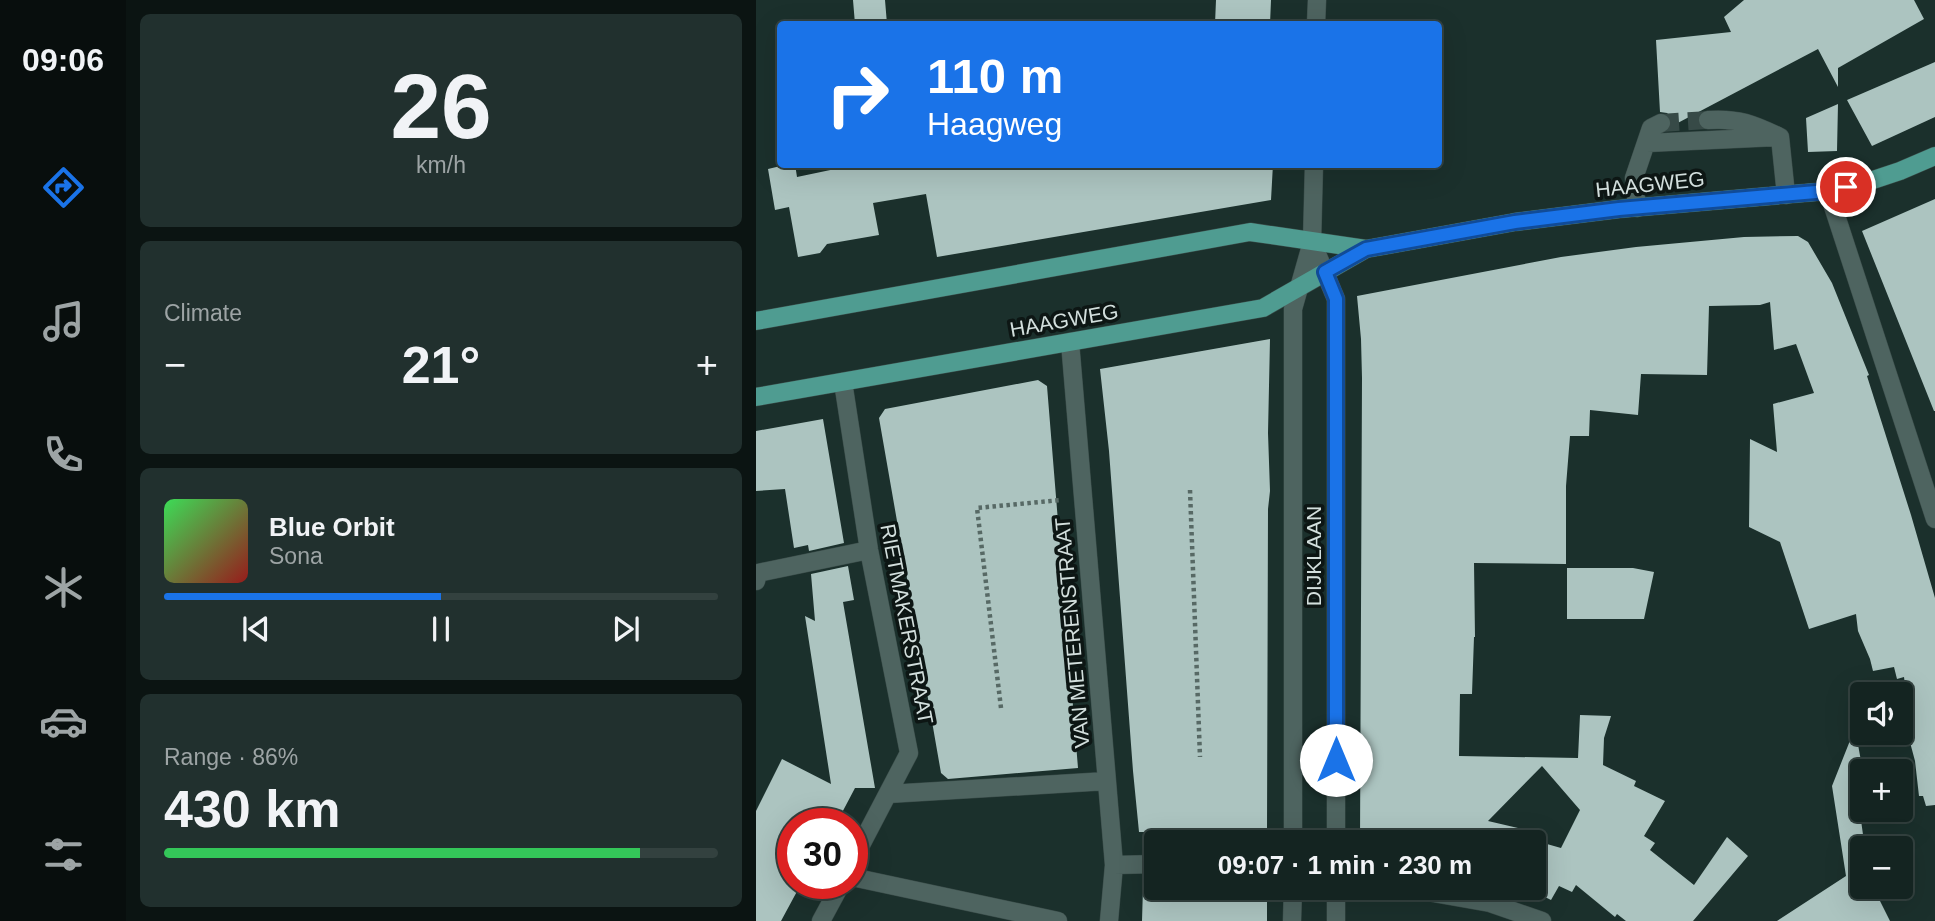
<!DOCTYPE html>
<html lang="en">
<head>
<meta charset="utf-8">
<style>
  :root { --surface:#142421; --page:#21302e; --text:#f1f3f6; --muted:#9da4a5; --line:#33413f; --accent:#1a73e8 }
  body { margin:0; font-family:Arial,sans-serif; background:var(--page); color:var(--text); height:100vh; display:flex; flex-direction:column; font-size:26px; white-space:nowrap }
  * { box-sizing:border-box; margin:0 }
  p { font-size:23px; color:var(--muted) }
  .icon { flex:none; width:38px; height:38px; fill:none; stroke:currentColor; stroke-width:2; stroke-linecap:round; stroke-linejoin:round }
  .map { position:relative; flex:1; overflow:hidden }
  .panel { display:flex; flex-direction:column; gap:14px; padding:14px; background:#0b1412; width:630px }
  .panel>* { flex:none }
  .hud { position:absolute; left:21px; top:21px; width:665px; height:147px; border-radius:7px; box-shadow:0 7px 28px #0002,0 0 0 2px var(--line); background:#1a73e8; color:#fff; overflow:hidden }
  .buttons { position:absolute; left:1094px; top:682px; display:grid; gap:14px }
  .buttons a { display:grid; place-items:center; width:63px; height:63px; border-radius:7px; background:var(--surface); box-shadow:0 7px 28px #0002,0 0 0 2px var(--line); font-size:35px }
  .speed { position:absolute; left:21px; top:808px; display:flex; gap:14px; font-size:35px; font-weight:700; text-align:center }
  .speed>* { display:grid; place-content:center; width:91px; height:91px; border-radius:50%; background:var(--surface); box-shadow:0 7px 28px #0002,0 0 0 2px var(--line); line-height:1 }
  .speed .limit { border:10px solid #d22; background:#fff; color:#111 }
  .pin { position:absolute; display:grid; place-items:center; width:60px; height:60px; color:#fff; margin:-30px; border:4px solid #fff; border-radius:50%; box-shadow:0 2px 7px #0007 }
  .me { position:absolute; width:77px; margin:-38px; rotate:0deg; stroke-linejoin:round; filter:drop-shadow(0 0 5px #0008) }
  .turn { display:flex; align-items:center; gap:24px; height:147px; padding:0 35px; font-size:32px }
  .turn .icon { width:91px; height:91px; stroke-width:2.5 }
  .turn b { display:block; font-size:49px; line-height:60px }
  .big { font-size:52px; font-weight:600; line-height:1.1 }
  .panel .tile { flex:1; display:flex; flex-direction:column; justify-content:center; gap:10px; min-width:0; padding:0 24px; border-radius:10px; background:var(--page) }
  .panel .dial { align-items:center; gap:0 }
  .dial b { font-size:91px; line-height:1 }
  .song { display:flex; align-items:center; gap:21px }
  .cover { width:84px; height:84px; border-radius:10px; background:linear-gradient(135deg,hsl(130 70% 55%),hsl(0 70% 35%)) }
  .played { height:7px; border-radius:4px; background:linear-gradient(90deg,var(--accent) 50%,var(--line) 50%) }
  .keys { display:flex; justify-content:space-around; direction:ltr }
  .heat { display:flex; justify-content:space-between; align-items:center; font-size:38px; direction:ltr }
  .charge { height:10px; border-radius:5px; background:linear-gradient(90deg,#34c759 86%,var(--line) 0) }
  .trip { position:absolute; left:388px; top:830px; width:402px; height:70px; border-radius:7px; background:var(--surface); box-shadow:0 7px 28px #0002,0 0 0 2px var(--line); font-weight:600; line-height:70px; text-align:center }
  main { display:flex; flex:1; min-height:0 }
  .tabs { display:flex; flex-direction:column; width:126px; justify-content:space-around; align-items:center; background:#080e0d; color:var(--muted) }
  .tabs .icon { width:49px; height:49px }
  .tabs .on { color:var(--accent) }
  .tabs b { font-size:32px; color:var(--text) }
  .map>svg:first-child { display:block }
  .building { fill:#acc4c0; fill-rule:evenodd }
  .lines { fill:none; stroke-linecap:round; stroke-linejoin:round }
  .minor-tunnel { stroke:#374a47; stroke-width:18; stroke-dasharray:18 9; stroke-linecap:butt }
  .minor-casing { stroke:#3a4c49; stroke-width:19 }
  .major-casing { stroke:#3a4c49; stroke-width:19 }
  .path { stroke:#576965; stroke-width:4.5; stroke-dasharray:3.5 3.5; stroke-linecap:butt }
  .minor { stroke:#4e6460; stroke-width:18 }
  .major { stroke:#4f9c91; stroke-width:18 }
  .route-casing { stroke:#114b97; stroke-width:18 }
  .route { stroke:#1a73e8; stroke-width:12 }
  .labels { text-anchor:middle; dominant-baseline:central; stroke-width:7; stroke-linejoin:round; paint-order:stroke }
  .street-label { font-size:21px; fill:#d3dfdd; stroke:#0d1614 }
</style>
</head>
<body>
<main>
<nav class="tabs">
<b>09:06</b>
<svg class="icon on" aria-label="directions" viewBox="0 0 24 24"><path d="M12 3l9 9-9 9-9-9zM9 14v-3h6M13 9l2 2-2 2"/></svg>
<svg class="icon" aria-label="music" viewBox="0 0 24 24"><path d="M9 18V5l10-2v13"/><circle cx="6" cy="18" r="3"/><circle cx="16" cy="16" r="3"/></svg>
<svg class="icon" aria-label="phone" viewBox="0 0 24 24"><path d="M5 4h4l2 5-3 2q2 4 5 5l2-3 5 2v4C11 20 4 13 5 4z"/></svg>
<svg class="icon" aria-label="climate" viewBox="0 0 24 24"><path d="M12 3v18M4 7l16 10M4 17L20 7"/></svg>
<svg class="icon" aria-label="car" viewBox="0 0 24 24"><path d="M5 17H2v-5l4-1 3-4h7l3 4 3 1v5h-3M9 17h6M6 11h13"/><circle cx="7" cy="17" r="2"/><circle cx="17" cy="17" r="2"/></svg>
<svg class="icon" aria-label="filters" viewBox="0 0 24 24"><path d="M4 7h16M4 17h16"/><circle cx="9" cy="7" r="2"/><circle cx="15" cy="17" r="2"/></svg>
</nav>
<section class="panel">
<div class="tile dial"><b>26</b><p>km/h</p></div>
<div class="tile"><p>Climate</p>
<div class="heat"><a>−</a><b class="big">21°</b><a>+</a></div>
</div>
<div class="tile">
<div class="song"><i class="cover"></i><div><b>Blue Orbit</b><p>Sona</p></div></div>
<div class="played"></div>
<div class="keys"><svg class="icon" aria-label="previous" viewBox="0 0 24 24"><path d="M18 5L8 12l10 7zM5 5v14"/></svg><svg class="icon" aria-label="pause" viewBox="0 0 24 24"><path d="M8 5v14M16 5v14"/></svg><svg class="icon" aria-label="next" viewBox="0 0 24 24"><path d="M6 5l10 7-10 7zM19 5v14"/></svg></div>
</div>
<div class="tile"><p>Range · 86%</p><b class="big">430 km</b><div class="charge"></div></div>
</section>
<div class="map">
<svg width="1179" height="921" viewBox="0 0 1179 921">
  <rect width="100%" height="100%" fill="#1b302c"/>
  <path class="building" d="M97,0H129L131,24H99Z
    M460,0H515L514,24H459Z
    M988,0H1158L1168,19L1082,68V87L1062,49L916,126L915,117L911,113L904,112L900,40L975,32L968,17Z
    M1179,62V117L1116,146L1091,100Z
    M1082,104L1081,151L1052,152L1050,118Z
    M33,164H39L41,177L103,164H517L515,200L181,257L170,194L117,203L123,235L71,244L64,253L42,257L33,207L19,210L12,169Z
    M1179,199V411H1178L1106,231Z
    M1042,236L1052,242L1076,283L1113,375L1111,376L1155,515L1179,598V805L1170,806L1167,796H1163L1159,761L1151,731L1155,730L1148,677L1141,679L1138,667L1117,671L1114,659L1102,631L1100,614L1053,629L1024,542L993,527L994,439L1021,452L1017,404L1058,393L1040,344L1018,350L1014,302L1004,305L953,306L951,375L885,374L882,415L834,410L833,436H814L810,486V564L718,563L719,637H718L716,694H704L703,756L822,758L824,715L855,716L848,738L847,765L880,781L878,786L909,801L888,836L899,843L894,850L938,885L971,837L992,856L937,921H870L861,914L859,917L820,885L816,892L803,886L795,900L769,887H779V842H604L606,378L605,339L601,296L805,257L880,247L988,237ZM786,766L824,810L805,848L759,835L762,828L732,821Z
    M514,339L512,433L514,491L512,509L511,832H383L377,771L353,451L344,369Z
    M282,380L291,386L322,768L192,779L185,773L123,418L129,409Z
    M67,419L88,543L53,551L52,545L38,548L29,489L0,491V431Z
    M92,566L98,600L87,602L119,788H99L80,824H37V884H45L25,921H0V811L26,759L75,784L49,616L59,621L55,574Z
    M811,568H877L898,572L888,619H811Z
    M1099,728L1107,772L1106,810L1113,811L1104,813L1109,849H1106V887H1117L1134,921H1021L1090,876L1076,786Z
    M387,887H511V921H386Z"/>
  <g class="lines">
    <path class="minor-tunnel" d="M905,123L952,120"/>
    <defs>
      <path id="minor" d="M560,24L561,0
        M952,120C983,118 997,124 1024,137L1030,195
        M891,143L1021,137
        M1072,191L1179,519
        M881,208L878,178L895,128L905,123
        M556,242L580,299V842
        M314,342L358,865L353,921
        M87,382L113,550L153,753L96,862
        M0,581L2,573L113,550
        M132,794L351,781
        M537,842V309L556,242L558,164
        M358,865L401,864
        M96,877L302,921
        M581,888L666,891L734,903L786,921
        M65,921L85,884
        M536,921L537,887
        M580,921V887"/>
      <path id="major" d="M0,321L494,232L610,249L759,222L863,209L1072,191L1108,183L1144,171L1179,156
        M0,397L507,308L610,249"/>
    </defs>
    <use href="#minor" class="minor-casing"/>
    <use href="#major" class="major-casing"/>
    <path class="path" d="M434,490L444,757
      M245,708L221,508L305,500"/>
    <use href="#minor" class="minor"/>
    <use href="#major" class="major"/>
  </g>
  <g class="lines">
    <defs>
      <path id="route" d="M580,760V299L569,272L610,249L759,222L863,209L1072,191L1090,187"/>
    </defs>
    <use href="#route" class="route-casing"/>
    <use href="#route" class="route"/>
  </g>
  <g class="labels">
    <g class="street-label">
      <text transform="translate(894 184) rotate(-6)">HAAGWEG</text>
      <text transform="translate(308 320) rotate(-10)">HAAGWEG</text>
      <text transform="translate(557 556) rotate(-90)">DIJKLAAN</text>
      <text transform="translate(151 624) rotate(79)">RIETMAKERSTRAAT</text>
      <text transform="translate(316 633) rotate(-95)">VAN METERENSTRAAT</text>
    </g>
  </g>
</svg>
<div class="buttons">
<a><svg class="icon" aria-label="sound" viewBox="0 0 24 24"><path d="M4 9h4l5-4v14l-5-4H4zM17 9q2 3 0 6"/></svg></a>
<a>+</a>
<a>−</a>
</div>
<div class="speed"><div class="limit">30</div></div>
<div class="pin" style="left:1090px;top:187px;background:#d93025"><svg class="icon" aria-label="arrive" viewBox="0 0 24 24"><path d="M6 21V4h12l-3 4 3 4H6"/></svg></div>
<svg class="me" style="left:580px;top:760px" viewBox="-20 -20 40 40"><circle r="19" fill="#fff"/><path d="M0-13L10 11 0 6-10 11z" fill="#1a73e8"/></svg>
<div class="trip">09:07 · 1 min · 230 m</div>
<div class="hud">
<div class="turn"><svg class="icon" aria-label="right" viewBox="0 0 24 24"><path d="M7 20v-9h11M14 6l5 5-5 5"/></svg><div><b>110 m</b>Haagweg</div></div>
</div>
</div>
</main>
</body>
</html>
